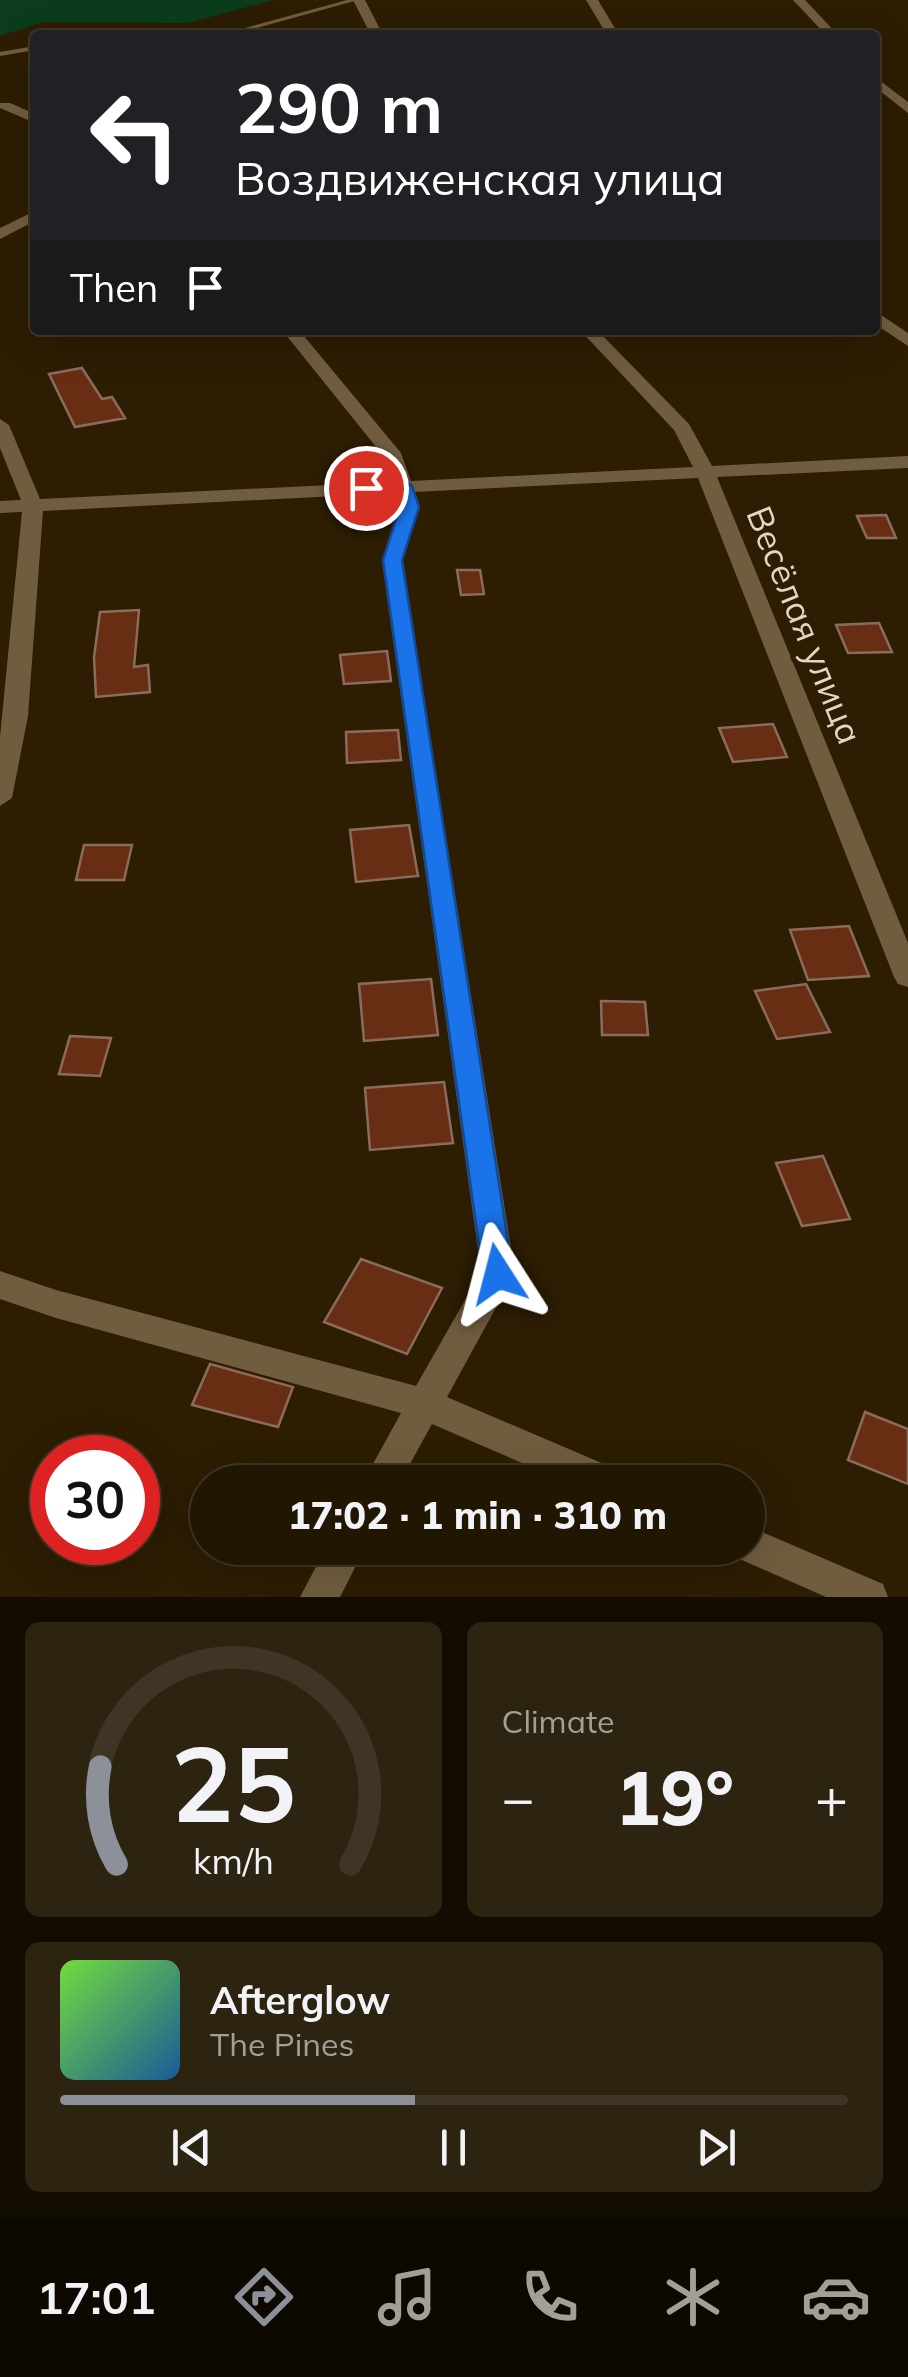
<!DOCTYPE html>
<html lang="en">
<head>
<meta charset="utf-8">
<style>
  :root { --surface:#211602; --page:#2d2311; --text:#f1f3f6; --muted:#a29f99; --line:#3e3524; --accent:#8c9099 }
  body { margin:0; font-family:Mulish,sans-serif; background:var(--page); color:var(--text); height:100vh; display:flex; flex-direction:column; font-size:38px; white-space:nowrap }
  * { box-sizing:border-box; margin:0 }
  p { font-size:32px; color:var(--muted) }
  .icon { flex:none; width:55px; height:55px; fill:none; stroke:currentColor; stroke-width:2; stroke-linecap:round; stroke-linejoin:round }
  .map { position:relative; height:1597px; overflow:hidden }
  .panel { display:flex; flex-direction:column; gap:25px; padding:25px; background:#120c01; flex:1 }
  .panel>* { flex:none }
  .banner { position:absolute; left:30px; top:30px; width:850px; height:305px; border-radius:10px; box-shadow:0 10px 40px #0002,0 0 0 2px var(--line); background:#202124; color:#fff; overflow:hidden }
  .speed { position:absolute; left:30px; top:1435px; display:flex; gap:20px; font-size:50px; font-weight:700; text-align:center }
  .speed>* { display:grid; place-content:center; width:130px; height:130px; border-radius:50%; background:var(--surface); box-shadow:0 10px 40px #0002,0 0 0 2px var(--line); line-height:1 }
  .speed .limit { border:15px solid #d22; background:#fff; color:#111 }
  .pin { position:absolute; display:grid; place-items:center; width:85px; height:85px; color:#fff; margin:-42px; border:5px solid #fff; border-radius:50%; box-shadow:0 2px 10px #0007 }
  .me { position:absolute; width:110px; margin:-55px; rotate:351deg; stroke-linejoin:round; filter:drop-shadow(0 0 8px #0008) }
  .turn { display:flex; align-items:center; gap:35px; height:210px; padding:0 40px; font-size:45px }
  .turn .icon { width:130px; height:130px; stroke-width:2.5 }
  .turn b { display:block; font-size:70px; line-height:85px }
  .then { display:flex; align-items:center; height:95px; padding:0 40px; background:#0003; gap:20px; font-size:38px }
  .big { font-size:75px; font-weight:800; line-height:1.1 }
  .panel .widget { flex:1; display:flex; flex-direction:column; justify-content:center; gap:15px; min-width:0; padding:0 35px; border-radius:15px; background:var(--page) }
  .panel .dial { align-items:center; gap:0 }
  .dial svg { height:260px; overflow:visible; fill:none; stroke:var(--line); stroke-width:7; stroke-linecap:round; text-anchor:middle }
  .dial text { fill:var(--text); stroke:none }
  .song { display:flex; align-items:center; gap:30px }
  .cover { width:120px; height:120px; border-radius:15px; background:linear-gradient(135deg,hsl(100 70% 55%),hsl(210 70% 35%)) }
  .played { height:10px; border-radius:5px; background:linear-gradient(90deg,var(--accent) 45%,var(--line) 45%) }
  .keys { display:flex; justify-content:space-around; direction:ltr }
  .heat { display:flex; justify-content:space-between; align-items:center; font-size:55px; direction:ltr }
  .panel .tiles { flex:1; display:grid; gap:25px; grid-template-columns:1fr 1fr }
  .widget:last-child { grid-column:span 2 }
  .trip { position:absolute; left:190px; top:1465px; width:575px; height:100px; border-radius:50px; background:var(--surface); box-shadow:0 10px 40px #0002,0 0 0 2px var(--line); font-weight:800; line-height:100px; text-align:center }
  .dock { display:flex; height:160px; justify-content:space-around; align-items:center; background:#0d0901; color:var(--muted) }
  .dock .icon { width:70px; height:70px }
  .dock .active { color:var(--accent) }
  .dock b { font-size:45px; color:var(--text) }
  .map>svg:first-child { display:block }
  .green { fill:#0b3d1d }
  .building { fill:#672e13; stroke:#8b6b5d; stroke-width:2.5 }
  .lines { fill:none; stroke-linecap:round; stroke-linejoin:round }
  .lane { fill:#705d3f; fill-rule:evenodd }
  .street { fill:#705d3f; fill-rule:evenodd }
  .route { fill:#1a73e8; stroke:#114b97; stroke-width:2.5 }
  .labels { text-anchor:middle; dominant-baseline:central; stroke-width:10; stroke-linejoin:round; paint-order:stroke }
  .street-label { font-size:35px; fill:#e1d7c8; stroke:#2c1d03 }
</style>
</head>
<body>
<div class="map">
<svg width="908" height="1597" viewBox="0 0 908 1597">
  <rect width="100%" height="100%" fill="#2c1d03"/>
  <path class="green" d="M0,0H273L188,23L43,22L0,36Z"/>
  <path class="building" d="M82,368L102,399L112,397L125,418L75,427L49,374Z
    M886,515L896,538H867L857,516Z
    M457,570H480L484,594L461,595Z
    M139,610L134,667L148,665L150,692L96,697L94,657L100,612Z
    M879,623L892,652L848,653L836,625Z
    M387,651L391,681L344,684L340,655Z
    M773,724L787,757L733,762L719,728Z
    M398,730L401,760L347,763L346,732Z
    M409,825L418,876L356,882L350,830Z
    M84,845H132L124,880H76Z
    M849,926L869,976L808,980L790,930Z
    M431,979L438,1035L364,1041L359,984Z
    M806,984L830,1032L777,1039L755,991Z
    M601,1001L645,1002L648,1035H602Z
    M70,1036L111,1038L100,1076L59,1074Z
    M444,1082L453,1143L370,1150L365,1088Z
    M823,1156L850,1219L802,1226L776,1163Z
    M361,1259L442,1288L407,1354L324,1322Z
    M210,1364L293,1387L278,1427L192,1405Z
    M865,1412L908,1429V1484L848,1460Z"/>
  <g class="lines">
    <path class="lane" d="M347,0H358L231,35H219Z
      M35,46V50L0,56V52Z"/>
    <path class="street" d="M353,0H365L383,35H371Z
      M586,0H598L619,35H607Z
      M793,0H805L838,35H826Z
      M875,77L908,102V113L875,87Z
      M10,103L35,114V123L0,108V103Z
      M35,211V221L0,239V228Z
      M875,311L908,333V346L875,324Z
      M282,330H299L401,453L411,481L693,467L674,430L580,330H597L689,424L712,466L908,456V468L717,477L908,943V987L898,984L894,977L698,478L414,492L419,507L402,560L515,1273L447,1397L618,1470L623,1482H566L432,1424L400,1482H363L401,1413L56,1318L0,1299V1271L56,1290L416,1386L481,1272L382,560L399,507L395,493L43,511L28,716L12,798L0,806V737L22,512L0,513V501L21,500L0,448V419L9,425L40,499L392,482L385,458Z
      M748,1526L883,1584L888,1597H826L735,1557L731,1548H748Z
      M326,1548H365L340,1597H300Z"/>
  </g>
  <path class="route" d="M403,481L412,486L419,507L402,560L513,1274L509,1282L498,1286L488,1282L483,1274L383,560L400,507L396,492L366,494L357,488L366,483Z"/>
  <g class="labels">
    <g class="street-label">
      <text transform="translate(805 625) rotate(68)">Весёлая улица</text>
    </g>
  </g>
</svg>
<div class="speed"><div class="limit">30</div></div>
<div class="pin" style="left:366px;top:488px;background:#d93025"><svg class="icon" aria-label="arrive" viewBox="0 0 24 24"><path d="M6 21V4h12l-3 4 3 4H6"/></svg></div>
<svg class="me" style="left:498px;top:1274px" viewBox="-20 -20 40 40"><path d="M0-17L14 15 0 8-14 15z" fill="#1a73e8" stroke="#fff" stroke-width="4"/></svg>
<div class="trip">17:02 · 1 min · 310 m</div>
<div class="banner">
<div class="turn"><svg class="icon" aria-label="left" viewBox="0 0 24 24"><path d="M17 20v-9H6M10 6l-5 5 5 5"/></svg><div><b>290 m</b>Воздвиженская улица</div></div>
<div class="then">Then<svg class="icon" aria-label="arrive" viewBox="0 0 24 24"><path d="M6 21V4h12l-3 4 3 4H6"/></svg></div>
</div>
</div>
<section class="panel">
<div class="tiles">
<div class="widget dial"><svg viewBox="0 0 100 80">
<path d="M14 69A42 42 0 1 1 86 69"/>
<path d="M14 69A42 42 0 0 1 9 39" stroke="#8c9099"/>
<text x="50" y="56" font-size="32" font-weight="700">25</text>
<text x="50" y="72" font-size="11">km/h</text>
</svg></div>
<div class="widget"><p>Climate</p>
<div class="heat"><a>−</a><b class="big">19°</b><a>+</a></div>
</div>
<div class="widget">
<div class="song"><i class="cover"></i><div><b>Afterglow</b><p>The Pines</p></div></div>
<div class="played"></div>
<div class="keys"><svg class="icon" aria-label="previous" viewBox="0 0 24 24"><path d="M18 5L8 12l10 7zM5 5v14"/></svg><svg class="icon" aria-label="pause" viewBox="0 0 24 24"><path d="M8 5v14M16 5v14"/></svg><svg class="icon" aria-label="next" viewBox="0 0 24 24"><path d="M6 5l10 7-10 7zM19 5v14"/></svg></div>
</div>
</div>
</section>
<nav class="dock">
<b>17:01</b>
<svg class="icon active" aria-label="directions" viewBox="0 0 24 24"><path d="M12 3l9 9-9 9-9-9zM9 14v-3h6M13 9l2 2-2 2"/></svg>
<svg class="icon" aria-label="music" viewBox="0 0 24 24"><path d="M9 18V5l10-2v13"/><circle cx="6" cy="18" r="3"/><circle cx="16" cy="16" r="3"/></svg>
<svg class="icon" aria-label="phone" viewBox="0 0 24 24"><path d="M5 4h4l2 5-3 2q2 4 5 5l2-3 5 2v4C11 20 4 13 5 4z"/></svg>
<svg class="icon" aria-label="climate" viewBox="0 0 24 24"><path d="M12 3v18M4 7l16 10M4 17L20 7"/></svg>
<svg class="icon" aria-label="car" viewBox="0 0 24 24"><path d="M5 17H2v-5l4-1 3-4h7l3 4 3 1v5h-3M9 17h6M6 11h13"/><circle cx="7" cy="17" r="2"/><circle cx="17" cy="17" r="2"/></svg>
</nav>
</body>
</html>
